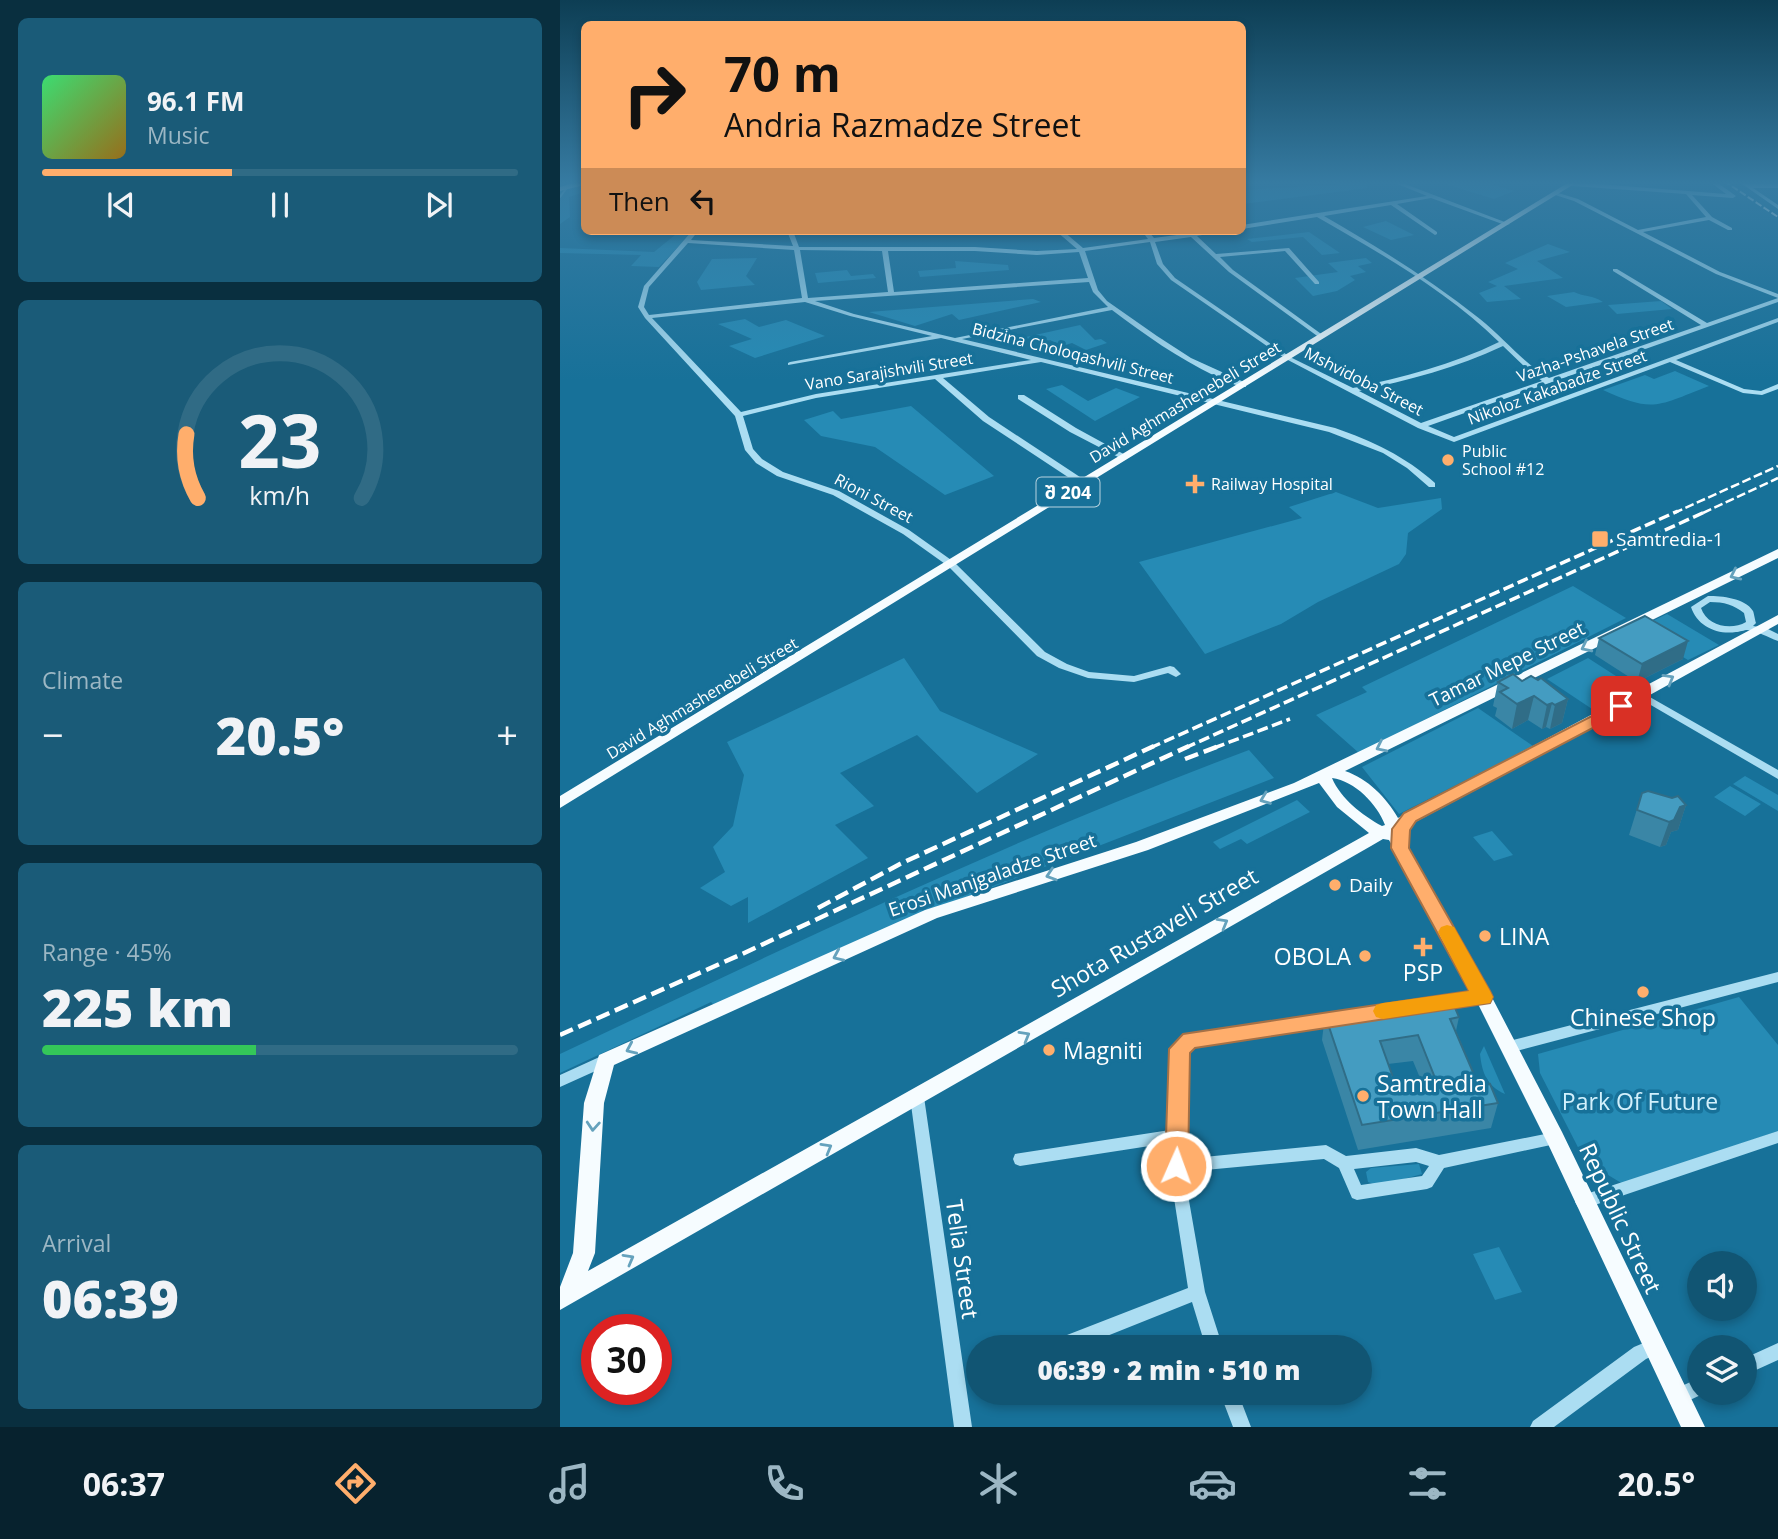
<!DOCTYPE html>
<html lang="en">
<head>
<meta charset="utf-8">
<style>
  :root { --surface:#115573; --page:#1a5b78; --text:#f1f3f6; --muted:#9cb7c4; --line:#306b85; --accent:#ffae6c }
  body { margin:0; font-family:"Open Sans","Noto Sans Georgian",sans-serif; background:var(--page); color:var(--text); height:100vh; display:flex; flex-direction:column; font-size:26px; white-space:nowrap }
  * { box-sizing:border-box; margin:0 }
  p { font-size:23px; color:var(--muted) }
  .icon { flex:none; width:38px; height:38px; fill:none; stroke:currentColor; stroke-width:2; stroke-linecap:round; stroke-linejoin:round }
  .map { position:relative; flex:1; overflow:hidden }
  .drawer { display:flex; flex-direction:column; gap:18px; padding:18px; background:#092f3f; width:560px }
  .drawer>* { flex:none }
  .guide { position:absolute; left:21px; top:21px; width:665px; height:214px; border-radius:10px; box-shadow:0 4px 10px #0003; background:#ffae6c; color:#111; overflow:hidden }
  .buttons { position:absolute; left:1127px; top:1251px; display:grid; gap:14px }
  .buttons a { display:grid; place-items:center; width:70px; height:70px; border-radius:50%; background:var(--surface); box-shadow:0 4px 10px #0003; font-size:35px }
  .speed { position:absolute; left:21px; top:1314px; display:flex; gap:14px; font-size:35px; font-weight:700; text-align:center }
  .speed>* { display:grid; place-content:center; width:91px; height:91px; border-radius:50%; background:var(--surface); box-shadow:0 4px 10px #0003; line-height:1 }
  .speed .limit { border:10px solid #d22; background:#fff; color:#111 }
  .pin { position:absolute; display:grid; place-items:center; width:60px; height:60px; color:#fff; margin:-30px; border-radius:14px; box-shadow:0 4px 10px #0006 }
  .me { position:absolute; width:77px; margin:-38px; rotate:2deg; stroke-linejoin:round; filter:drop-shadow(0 0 5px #0008) }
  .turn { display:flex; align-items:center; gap:24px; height:147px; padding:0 28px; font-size:32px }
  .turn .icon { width:91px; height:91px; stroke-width:2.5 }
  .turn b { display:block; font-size:49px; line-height:60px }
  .then { display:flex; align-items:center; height:66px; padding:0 28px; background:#0003; gap:14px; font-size:26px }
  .big { font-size:52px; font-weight:800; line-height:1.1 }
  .drawer .card { flex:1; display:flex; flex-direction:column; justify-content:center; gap:10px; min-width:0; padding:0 24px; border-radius:10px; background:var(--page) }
  .drawer .dial { align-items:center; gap:0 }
  .dial svg { height:182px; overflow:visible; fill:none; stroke:var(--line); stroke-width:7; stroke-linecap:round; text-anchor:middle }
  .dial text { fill:var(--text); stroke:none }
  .song { display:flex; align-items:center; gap:21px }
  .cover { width:84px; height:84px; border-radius:10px; background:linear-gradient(135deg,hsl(140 70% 55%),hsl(40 70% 35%)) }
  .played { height:7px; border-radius:4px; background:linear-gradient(90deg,var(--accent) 40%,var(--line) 40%) }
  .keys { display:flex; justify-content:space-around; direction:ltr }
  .heat { display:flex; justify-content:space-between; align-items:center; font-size:38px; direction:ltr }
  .charge { height:10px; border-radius:5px; background:linear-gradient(90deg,#34c759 45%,var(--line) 0) }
  .trip { position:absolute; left:406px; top:1335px; width:406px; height:70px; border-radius:35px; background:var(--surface); box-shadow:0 4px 10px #0003; font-weight:800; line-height:70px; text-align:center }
  .tab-bar { display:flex; height:112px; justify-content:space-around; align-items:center; background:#07222e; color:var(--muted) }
  .tab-bar .icon { width:49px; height:49px }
  .tab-bar .active { color:var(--accent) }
  .tab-bar b { font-size:32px; color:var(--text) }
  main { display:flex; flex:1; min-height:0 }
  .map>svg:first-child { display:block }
  .green { fill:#268bb5 }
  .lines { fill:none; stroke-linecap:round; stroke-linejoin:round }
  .stream { stroke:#9ddcf4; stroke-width:2 }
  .minor { fill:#abddf2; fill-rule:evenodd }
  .major { fill:#f6fcff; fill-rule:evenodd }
  .highway { fill:#fff; fill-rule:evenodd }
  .rail-far3 { stroke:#fff; stroke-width:2; stroke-dasharray:7 2.5; stroke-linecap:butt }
  .rail-far2 { stroke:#fff; stroke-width:2.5; stroke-dasharray:9 3.5; stroke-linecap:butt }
  .rail-far1 { stroke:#fff; stroke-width:3.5; stroke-dasharray:11 4.5; stroke-linecap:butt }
  .rail { stroke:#fff; stroke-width:4.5; stroke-dasharray:14 6; stroke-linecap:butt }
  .wall { fill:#3a86a6; fill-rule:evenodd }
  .shaded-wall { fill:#306d87 }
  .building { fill:#449cc1; stroke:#306d87; stroke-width:2; fill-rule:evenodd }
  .oneway { stroke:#65a2bd }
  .route { fill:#ffae6c; stroke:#a67146; stroke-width:2 }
  .slow { fill:#f59e0b }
  .poi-dot { fill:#ffae6c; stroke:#177199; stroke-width:2.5 }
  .labels { text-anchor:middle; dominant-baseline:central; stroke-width:7; stroke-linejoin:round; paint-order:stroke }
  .far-street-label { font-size:16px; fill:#fff; stroke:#177199 }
  .far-poi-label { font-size:16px; fill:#fff; stroke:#177199; text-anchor:start }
  .shield { fill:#177199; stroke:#b9d4e0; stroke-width:2 }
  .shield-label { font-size:18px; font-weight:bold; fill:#fff }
  .poi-label { font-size:19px; fill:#fff; stroke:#177199; text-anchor:start }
  .street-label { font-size:19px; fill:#fff; stroke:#177199 }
  .near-street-label { font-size:23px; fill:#fff; stroke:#177199 }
  .near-poi-label { font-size:23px; fill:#fff; stroke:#177199; text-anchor:start }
  .near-park-label { font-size:23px; fill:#d2f0fc; stroke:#177199 }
</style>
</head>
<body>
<main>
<section class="drawer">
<div class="card">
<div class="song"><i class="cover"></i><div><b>96.1 FM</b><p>Music</p></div></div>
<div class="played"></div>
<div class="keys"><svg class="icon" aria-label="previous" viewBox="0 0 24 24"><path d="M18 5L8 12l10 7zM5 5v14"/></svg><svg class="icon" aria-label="pause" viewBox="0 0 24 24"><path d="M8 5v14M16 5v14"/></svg><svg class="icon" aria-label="next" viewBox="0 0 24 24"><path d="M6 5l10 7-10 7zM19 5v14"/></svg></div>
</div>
<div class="card dial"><svg viewBox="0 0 100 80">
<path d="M14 69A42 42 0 1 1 86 69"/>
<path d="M14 69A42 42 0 0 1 9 41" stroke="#ffae6c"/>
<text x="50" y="56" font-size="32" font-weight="700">23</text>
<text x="50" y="72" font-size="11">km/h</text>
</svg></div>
<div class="card"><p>Climate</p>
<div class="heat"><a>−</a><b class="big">20.5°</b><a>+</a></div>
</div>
<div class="card"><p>Range · 45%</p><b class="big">225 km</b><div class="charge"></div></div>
<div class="card"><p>Arrival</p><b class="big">06:39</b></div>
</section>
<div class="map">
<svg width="1218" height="1427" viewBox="0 0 1218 1427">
  <rect width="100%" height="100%" fill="#177199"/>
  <path class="green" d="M0,181H24V192L9,197L10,217L0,224Z
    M876,181H920L954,191L934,199Z
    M806,183L808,188L683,204V190Z
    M826,221L854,235L831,240L803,227Z
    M120,231H133L99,267L71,266L81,255L0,253V248L94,252Z
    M749,232L780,253L762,255L743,237L692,242L687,239Z
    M988,244L1010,252L977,261L1003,278L944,286L961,299L927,302L919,293L937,286L928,282L958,269L945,263Z
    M197,258L186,276L195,285L141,290L137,282L152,259Z
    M806,258L812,263L798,266L806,272L790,276L795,280L777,291L753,296L735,278L778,272L768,263Z
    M395,261L448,265L449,270L360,277L358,271L396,268Z
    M287,270L291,276L313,274L316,278L258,283L255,273Z
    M1014,292C1024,297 1033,295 1043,302L1006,307L987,296Z
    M473,299L481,302L399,320L392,314L355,326L309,312Z
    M1101,301L1112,309L1057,314L1048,305Z
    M185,319L199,327L226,320L265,336L195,358L169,346L192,339L158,324Z
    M520,325L535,340L541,339L547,343L526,350L512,343L502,346L490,340L471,344L466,337Z
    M1115,371L1149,386C1099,405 1094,414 1043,390L1085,375L1094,379Z
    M502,385L528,401L556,388L580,397L535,421L486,389Z
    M351,406L434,476L385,495L315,447L261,436L244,420L273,411L281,419Z
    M776,492L818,508L881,498L882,509L848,533L846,554L839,564L758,602L721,624L645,654L579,562L742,518L729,507Z
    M1013,586L1066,618L799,753L756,715L807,692L802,687Z
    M1107,614L1159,645L1128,660L1076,629Z
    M344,658L380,711L478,754L417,793L357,735L280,773L314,806L275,825L308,858L188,923V897L171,906L140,888L165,872L153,847L173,826L184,775L167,742Z
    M1028,658L1073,687L1032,709L987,679Z
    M918,708L973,746L839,814L802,767Z
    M689,750L714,778L350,919L154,1005L151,1002L0,1073V1054C227,947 453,838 689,750Z
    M1185,776L1218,795V811L1173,784Z
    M1170,786L1201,804L1185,816L1154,797Z
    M737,800L750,812L687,844L681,839L660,849L653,842Z
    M932,831L953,855L934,861L913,837Z
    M1179,997L1218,1045V1131L1063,1184L1025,1161L980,1073L978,1054Z
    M924,1046L945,1094C927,1086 922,1073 920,1054Z
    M859,1164L862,1174L819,1186L808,1182L806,1172L811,1168Z
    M939,1247L962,1292L935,1300L913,1254Z"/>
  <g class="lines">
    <path class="stream" d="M0,197L12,181"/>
    <path class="minor" d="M830,181H837L950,224L945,225L871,198L837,204L877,232V234L875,235L831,205L764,216C818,247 871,280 920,319C944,338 963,363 989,378L1141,325L1053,271V269H1057L1147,323L1218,298V302L868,426L894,437L1218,318V322L1116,360L1184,389L1201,391L1218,384V389L1202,395L1183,393L1110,362L894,442L858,428L726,359L611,280L597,264L590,242L525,251L538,290L547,301L597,336L631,358L686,383V387C675,386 664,380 655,376C618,358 585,335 552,310L402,339L775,428C812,441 845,456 875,483V487H869L847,468L823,453L769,432L481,362L383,378L429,417L526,481V485H520L423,421L375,379L256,398L183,416L193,449L202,459L223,472L279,491L349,530L394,562L485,652L507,664L529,672L574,676L610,666L614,667L621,674L616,677L608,673L574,682L528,678L499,668L477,656L388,566L343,534L273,495L217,476L196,463L185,450L175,416L85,318L78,307L84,286L132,231H138L131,240L233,246L227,231H233L239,247H415L477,251L517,249L496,231H503L523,248L588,239L582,231H588L594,238L647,231H662L637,236L656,254L729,248L759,282V284H755L725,251L660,257L673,270L764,336V338H760L669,272L631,237L595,242L603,264L615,278L730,357L793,388C843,377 892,365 939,342C887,291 820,253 757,217L682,229V225L867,196ZM128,243L234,250L242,298L89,315L84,307L89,287ZM240,250L322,251L328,292L248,298ZM328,251H415L477,255L519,252L528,278L334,292ZM529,282L533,292L548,307L395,338L294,314L255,301ZM245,302L290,316L372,336L230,362L228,363V365L381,338L471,360L256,394L181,412L92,318ZM943,346L968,370L982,381L861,423L799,391C848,380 897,368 943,346Z
      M1149,181H1155L1176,196L1173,198L1132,195L1152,217L1172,228V230H1168L1149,220L1083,232L1160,272L1218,294V298L1156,274L1014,201L992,194L995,192L1018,199L1078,230L1146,217L1126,194L1012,186L1009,184L1012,182L1166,194Z
      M1178,181H1184L1189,184H1218V188H1193L1218,205V209Z
      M458,395H464L516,428L569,457L565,459H562L510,432L458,399Z
      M1148,596C1162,596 1185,598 1193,611C1194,613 1195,621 1196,623L1193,626L1206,628L1218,634V641C1207,637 1198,631 1187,630C1185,630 1179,632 1176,632C1157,635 1137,626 1131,607ZM1150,602C1164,602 1174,605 1184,613L1186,622C1171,631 1147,626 1141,608Z
      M1081,692L1218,770V779L1077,697L1076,695Z
      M1218,972V982L949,1053L944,1051L942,1047L944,1043L949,1041Z
      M923,992L928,993L930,997L928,1001L923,1002L794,1020L789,1019L787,1015L789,1011L794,1010Z
      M778,1013L783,1014L785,1018L783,1022L778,1023L634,1045L627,1051L624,1159L766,1145L786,1156L856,1148L879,1155L995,1132L1000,1133L1002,1138L1000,1143L884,1168L872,1187L867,1189L797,1200L792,1198L779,1168L764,1159L624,1172L645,1292L663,1348H646L632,1302L517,1348H487L489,1342L628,1288L609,1166V1143L460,1166L455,1164L453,1159L455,1154L610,1130L613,1049L625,1036ZM856,1162L869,1166L862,1176L801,1185L794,1169Z
      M46,1054L51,1056L53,1060L51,1064L0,1087V1075Z
      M357,1091L362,1093L364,1097L412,1427H394L350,1097L352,1093Z
      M1218,1131V1143L1023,1209L1018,1207L1015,1202L1018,1197L1023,1195Z
      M1093,1339L1099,1341L1101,1347L1099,1353L1086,1359L994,1427H970L973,1421L1074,1347Z
      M1218,1343V1360L1185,1375V1358Z
      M1139,1378V1393H1145L1117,1406L1111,1403L1108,1397L1111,1391Z
      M660,1393H678L691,1427H673Z"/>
    <path class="major" d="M1011,181H1019L0,808V796Z
      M1218,549V558L785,771C808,779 826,797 838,818L1218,615V624L987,752L842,829L847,846L925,984L1002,1132L1145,1427H1121L988,1144L912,992L829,840L823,839L811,846L0,1310V1287L13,1253L24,1103L39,1055L365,910L576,842L734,783ZM772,778C795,781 817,804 825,825L822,826C802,815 781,799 772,778ZM759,783L777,807L809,833L28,1271L35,1253L44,1103L54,1065L377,918L588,850Z"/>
    <path class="highway" d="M21,181H24V185L0,191V187Z"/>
    <path class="rail-far3" d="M1164,181L1218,217"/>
    <path class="rail-far2" d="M1114,513L1218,466
      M1143,513L1218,478"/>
    <path class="rail-far1" d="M590,748L1118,511
      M625,748L1147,511
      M654,748L730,719"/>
    <path class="rail" d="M625,759L659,746
      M258,908L340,864L594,746
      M0,1035L182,954L629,746"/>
  </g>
  <path class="wall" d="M1039,638L1123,659L1077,682L1035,655Z
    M962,681L1008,699L1002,723L990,729L986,727L982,729L968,720L952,729L935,716L937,708L933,706L938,682Z
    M1082,793L1126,805L1118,830L1111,832L1106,845L1100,847L1069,835Z
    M765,1015L899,1017L896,1031L919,1086L938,1103L931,1128L798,1150L762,1040ZM853,1061L865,1090L839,1094L828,1064Z"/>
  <path class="shaded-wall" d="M1128,641L1123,659L1077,682L1082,664Z
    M974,696L968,720L952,729L957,704Z
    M1008,699L1002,723L990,729L995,705Z
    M992,703L986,727L982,729L987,705Z
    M1126,805L1118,830L1111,832L1106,845L1100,847L1109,822L1120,807Z"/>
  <path class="building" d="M1085,616L1128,641L1082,664L1039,638Z
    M953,674L962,681L971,676L978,680L981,678L1008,699L995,705L992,703L987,705L974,696L957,704L940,692L948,688L938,682Z
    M1088,791L1112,798L1118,796L1126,805L1120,807L1114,820L1109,822L1077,810L1082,793Z
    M893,1003L899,1017L890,1019L919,1086L930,1084L938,1103L802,1125L765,1015L805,1009L808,1016ZM858,1035L879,1088L839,1094L820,1041Z"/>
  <defs><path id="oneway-chevron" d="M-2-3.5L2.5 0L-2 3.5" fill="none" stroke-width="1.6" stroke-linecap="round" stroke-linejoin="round" transform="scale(1.75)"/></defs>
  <g class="oneway">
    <use href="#oneway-chevron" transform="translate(1175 575) rotate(155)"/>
    <use href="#oneway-chevron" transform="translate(1026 647) rotate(154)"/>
    <use href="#oneway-chevron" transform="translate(1109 679) rotate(-30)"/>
    <use href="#oneway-chevron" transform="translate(821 747) rotate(154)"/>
    <use href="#oneway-chevron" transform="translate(705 799) rotate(159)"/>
    <use href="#oneway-chevron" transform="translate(491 875) rotate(162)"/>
    <use href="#oneway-chevron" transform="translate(663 923) rotate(-30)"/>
    <use href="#oneway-chevron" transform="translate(278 956) rotate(156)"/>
    <use href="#oneway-chevron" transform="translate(465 1036) rotate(-30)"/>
    <use href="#oneway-chevron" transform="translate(71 1049) rotate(156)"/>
    <use href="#oneway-chevron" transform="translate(33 1126) rotate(94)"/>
    <use href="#oneway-chevron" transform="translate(267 1148) rotate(-30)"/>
    <use href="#oneway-chevron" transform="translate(69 1259) rotate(-29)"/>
  </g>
  <linearGradient id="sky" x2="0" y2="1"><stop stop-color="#0d3e54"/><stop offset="0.48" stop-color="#367ba2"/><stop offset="1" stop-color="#367ba2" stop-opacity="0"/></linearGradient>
  <rect width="1218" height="381" fill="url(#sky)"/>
  <path class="route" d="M1061,701L1069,706L1067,710L856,821L850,830L849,848L930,991L933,997L930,1003L635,1048L630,1053L628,1166L624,1174L616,1177L608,1174L605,1166L609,1049L623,1034L909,991L831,848L832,829L844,813Z"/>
  <path class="slow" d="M887,925L894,927L930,991L933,997L930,1003L823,1019L816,1017L813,1011L816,1005L823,1003L909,991L878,932L881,927Z"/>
  <g class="poi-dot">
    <circle cx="888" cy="460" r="7"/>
    <path d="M631.5 473.5h7v7h7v7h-7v7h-7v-7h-7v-7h7z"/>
    <rect x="1031" y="530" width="18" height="18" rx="3.5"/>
    <circle cx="775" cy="885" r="7"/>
    <circle cx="925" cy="936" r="7"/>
    <path d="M859.5 936.5h7v7h7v7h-7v7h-7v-7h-7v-7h7z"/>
    <circle cx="805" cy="956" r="7"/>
    <circle cx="1083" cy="992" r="7"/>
    <circle cx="489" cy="1050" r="7"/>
    <circle cx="803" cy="1096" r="7"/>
  </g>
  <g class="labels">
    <g class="far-street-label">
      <text transform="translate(1035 350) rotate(-19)">Vazha-Pshavela Street</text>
      <text transform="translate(513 353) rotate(14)">Bidzina Choloqashvili Street</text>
      <text transform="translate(329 371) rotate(-9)">Vano Sarajishvili Street</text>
      <text transform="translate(804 381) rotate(27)">Mshvidoba Street</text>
      <text transform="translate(997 387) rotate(-20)">Nikoloz Kakabadze Street</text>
      <text transform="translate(625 402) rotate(-31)">David Aghmashenebeli Street</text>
      <text transform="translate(314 498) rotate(28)">Rioni Street</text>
      <text transform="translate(142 698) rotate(-31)">David Aghmashenebeli Street</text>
    </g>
    <g class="far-poi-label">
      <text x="902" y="451">Public<tspan x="902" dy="18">School #12</tspan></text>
      <text x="651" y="484">Railway Hospital</text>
    </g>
    <rect class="shield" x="476.5" y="477.5" width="63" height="29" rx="5"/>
    <g class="shield-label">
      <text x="508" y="492">შ 204</text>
    </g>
    <g class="poi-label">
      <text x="1056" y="539">Samtredia-1</text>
      <text x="789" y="885">Daily</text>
    </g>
    <g class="street-label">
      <text transform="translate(947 664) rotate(-26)">Tamar Mepe Street</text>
      <text transform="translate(432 875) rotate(-19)">Erosi Manjgaladze Street</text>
    </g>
    <g class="near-street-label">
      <text transform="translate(594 932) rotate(-30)">Shota Rustaveli Street</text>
      <text transform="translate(1061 1218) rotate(65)">Republic Street</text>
      <text transform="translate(403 1259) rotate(82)">Telia Street</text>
    </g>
    <g class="near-poi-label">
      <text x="939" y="936">LINA</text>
      <text x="791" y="956" text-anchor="end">OBOLA</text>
      <text x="863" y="972" text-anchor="middle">PSP</text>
      <text x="1083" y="1017" text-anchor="middle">Chinese Shop</text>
      <text x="503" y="1050">Magniti</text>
      <text x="817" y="1083">Samtredia<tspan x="817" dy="26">Town Hall</tspan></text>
    </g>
    <g class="near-park-label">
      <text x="1080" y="1101">Park Of Future</text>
    </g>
  </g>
</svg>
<div class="buttons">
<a><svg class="icon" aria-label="sound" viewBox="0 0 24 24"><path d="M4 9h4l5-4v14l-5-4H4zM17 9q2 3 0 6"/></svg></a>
<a><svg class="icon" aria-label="layers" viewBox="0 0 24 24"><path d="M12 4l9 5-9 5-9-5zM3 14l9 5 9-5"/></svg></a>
</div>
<div class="speed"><div class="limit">30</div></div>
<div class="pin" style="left:1061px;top:706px;background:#d93025"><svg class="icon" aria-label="arrive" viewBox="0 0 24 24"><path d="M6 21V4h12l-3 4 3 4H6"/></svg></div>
<svg class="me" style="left:616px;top:1166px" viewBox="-20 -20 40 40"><circle r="17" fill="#ffae6c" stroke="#fff" stroke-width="3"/><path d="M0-11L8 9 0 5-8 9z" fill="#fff"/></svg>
<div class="trip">06:39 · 2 min · 510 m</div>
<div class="guide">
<div class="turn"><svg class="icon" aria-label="right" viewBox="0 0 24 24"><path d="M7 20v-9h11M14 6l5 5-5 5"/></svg><div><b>70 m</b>Andria Razmadze Street</div></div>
<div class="then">Then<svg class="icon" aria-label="left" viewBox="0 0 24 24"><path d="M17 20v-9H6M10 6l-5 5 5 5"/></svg></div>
</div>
</div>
</main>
<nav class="tab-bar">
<b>06:37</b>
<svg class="icon active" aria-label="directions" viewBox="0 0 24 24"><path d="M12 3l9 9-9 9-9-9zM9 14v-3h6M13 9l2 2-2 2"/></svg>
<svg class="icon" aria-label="music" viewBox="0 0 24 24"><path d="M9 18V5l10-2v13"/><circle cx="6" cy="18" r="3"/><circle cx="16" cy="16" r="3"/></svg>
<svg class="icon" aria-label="phone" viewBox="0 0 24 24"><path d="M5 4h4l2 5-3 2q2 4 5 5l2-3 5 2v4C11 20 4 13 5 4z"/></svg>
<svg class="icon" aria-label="climate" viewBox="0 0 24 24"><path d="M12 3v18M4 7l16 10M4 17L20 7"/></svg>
<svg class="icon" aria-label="car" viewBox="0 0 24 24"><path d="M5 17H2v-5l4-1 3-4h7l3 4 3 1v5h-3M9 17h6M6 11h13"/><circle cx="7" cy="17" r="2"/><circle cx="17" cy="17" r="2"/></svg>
<svg class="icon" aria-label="filters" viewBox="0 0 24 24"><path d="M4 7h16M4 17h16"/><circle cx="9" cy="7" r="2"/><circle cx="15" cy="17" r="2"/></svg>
<b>20.5°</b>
</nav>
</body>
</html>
